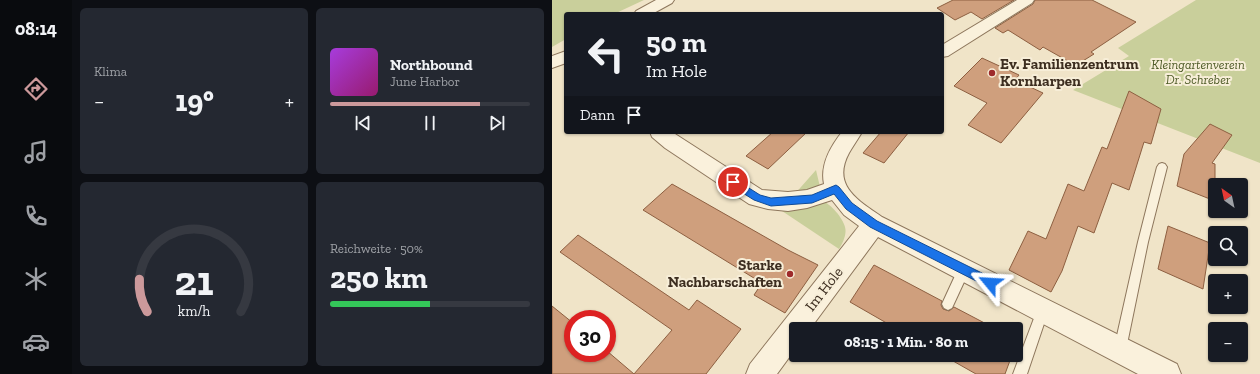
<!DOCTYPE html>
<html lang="de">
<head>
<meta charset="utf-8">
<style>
  :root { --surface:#171b24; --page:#242831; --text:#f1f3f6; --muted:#9ea1a6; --line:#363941; --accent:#cc999b }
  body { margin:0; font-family:"Zilla Slab",serif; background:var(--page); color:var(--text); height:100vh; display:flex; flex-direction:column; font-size:15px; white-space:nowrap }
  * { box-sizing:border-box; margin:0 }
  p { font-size:13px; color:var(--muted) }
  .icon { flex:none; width:22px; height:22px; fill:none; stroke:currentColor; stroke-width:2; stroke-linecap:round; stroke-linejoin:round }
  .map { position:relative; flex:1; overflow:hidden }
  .sheet { display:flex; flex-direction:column; gap:8px; padding:8px; background:#0d0f14; width:480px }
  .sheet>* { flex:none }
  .banner { position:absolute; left:12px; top:12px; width:380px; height:122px; border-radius:4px; box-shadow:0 1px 3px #0004; background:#171b24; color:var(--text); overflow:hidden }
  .needle { width:26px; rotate:327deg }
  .buttons { position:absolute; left:656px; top:178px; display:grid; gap:8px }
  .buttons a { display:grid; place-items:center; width:40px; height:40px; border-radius:4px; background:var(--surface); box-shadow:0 1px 3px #0004; font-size:20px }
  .speed { position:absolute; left:12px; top:310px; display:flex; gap:8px; font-size:20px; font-weight:700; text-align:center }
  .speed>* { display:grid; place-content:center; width:52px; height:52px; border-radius:50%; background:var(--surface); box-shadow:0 1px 3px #0004; line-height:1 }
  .speed .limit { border:6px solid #d22; background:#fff; color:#111 }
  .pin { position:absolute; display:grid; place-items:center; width:34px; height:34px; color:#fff; margin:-17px; border:2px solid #fff; border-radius:50%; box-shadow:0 1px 4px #0007 }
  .me { position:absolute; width:44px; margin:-22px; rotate:297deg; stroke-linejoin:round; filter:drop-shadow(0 0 3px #0008) }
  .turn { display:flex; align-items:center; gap:14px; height:84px; padding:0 16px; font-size:18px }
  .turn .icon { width:52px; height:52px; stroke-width:2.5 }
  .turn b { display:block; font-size:28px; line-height:34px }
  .then { display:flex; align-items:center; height:38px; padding:0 16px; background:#0003; gap:8px; font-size:15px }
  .big { font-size:30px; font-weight:700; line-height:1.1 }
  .sheet .card { flex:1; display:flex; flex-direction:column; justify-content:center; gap:6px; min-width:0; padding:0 14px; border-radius:6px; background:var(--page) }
  .sheet .dial { align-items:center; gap:0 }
  .dial svg { height:104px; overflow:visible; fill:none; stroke:var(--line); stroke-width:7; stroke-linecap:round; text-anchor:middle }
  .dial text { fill:var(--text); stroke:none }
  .song { display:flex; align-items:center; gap:12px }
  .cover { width:48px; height:48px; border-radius:6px; background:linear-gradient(135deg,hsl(280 70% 55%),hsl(320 70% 35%)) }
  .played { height:4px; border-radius:2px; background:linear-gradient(90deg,var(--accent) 75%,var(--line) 75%) }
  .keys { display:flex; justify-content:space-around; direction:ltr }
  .heat { display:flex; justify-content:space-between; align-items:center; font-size:22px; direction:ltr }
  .charge { height:6px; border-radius:3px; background:linear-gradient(90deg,#34c759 50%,var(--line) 0) }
  .sheet .tiles { flex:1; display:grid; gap:8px; grid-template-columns:repeat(2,1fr) }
  .trip { position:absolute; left:237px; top:322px; width:234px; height:40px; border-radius:4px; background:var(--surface); box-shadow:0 1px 3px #0004; font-weight:700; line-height:40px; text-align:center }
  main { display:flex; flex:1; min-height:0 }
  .menu { display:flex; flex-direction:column; width:72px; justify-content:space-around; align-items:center; background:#090b0e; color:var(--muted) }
  .menu .icon { width:28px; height:28px }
  .menu .selected { color:var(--accent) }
  .menu b { font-size:18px; color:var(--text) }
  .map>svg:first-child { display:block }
  .green { fill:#c9cf9b }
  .building { fill:#cf9f7d; stroke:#8d5f41 }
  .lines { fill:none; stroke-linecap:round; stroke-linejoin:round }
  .lane-casing { stroke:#8d765c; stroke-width:2 }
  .street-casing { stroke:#8d765c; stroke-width:2 }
  .lane { fill:#faf1dc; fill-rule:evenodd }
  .street { fill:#faf1dc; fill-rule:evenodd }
  .route { fill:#1a73e8; stroke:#114b97 }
  .poi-dot { fill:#9e2a2b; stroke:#f7eed8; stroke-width:1.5 }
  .labels { text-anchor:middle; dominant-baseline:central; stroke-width:4; stroke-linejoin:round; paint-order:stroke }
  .far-park-label { font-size:13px; font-style:italic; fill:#4d5a26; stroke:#f7eed8 }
  .poi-label { font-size:15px; font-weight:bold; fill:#3d2e20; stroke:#f7eed8; text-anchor:start }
  .street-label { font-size:15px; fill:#3d2e20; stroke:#f7eed8 }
</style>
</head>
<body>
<main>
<nav class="menu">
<b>08:14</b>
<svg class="icon selected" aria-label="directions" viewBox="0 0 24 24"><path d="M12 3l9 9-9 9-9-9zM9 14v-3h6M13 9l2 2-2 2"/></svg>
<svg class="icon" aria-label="music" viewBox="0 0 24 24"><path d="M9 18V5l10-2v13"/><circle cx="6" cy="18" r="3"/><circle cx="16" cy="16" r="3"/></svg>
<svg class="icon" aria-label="phone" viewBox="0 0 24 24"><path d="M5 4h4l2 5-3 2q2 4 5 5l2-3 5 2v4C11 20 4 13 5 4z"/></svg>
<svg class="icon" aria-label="climate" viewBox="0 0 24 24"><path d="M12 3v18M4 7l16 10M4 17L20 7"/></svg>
<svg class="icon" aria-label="car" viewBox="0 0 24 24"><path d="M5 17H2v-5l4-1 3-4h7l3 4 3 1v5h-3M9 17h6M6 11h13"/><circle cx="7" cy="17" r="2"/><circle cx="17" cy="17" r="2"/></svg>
</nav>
<section class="sheet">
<div class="tiles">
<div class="card"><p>Klima</p>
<div class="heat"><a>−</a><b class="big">19°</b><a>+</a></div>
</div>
<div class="card">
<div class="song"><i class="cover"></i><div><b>Northbound</b><p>June Harbor</p></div></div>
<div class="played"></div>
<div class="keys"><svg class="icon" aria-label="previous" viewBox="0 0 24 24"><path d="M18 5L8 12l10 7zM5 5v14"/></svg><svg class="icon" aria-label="pause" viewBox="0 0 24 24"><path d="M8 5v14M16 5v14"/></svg><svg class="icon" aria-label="next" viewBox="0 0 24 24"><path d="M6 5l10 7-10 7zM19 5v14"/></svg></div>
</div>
<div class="card dial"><svg viewBox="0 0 100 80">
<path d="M14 69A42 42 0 1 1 86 69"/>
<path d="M14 69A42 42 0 0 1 8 44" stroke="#cc999b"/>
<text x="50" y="56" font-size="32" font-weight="700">21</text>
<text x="50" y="72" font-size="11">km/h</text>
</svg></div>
<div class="card"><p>Reichweite · 50%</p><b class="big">250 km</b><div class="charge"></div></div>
</div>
</section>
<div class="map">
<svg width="708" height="374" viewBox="0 0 708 374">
  <rect width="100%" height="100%" fill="#f0e4c8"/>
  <path class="green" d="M0,0H92L62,14H14V39L0,47Z
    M644,0H708V163L521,90L577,56L566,48Z
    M264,170L268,187L241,196Z
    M270,201C278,203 291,218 293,227C295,234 291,243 287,249L230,211L232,207Z"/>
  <path class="building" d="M401,0H462L430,19L419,12L403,20L385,8Z
    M483,0H540L584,22L539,52L542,54L526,64H521L491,47L488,50L456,30L451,33L443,28L481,4Z
    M430,58L467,75L463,80L491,93L449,143L416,125L435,103L402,86Z
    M577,91L609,109L599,144L592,142L577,190L560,183L542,233L526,226L510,271L499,292L457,270L476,231L494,239L516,184L532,191L550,147L555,149Z
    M658,124L680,135L660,163L663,164V201L625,186L632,154Z
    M221,132H255L216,169L194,156Z
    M329,132H357L332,163L311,153Z
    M120,184L236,250L266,265L233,313L202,295L210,283L91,210Z
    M616,226L658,243L651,289L606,269Z
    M26,235L137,310L145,300L189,329L154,374H0V306L21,323V353H55V351L82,374L120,330L8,252Z
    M322,265L390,301L389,305L391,309L397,311L402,307L444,329H345L298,302Z
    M395,355H460L453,374H424L394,357Z"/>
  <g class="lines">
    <defs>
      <path id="lane" d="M610,163L613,164L615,167L596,242L574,349L573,354L568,355L563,354L562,349L586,242L605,167L607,164Z
        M412,264L416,265L418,269L400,308L396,310L392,308L390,304L408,265Z
        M491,303L495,305L497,309L475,374H461L487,305Z"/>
      <path id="street" d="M104,0H122L120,3L100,14H82L84,11Z
        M465,0H482L480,3L396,56L390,57V45Z
        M14,51V63L0,68V56Z
        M98,132H120L210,190L236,192L255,190L272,184C268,165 278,147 290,132H310C306,139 301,146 297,153C279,186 307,201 330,217L625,364L629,374H586L326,237L258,329H244V348L225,374H194L198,364L307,226L292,215L280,200L255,208L236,211L216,209L197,204L113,148L100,137Z"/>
    </defs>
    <use href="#lane" class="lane-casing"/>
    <use href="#street" class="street-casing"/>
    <use href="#lane" class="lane"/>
    <use href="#street" class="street"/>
  </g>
  <path class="route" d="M181,178L208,195L219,198L260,195L284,185L287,187L300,203L325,221L442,279L444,283L442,286L438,288L434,286L318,227L294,209L282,194L260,203L219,206L202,200L178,185L177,182L178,179Z"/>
  <g class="poi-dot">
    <circle cx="440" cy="73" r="4"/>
    <circle cx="238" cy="274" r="4"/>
  </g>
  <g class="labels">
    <g class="far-park-label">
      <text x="646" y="64">Kleingartenverein<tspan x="646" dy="15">Dr. Schreber</tspan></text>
    </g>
    <g class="poi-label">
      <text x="448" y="64">Ev. Familienzentrum<tspan x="448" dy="17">Kornharpen</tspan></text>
      <text x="230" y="265" text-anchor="end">Starke<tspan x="230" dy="17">Nachbarschaften</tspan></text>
    </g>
    <g class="street-label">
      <text transform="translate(272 289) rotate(-52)">Im Hole</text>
    </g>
  </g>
</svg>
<div class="buttons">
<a><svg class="needle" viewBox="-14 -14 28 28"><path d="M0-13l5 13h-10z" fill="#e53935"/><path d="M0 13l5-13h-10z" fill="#9ea1a6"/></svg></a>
<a><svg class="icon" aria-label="search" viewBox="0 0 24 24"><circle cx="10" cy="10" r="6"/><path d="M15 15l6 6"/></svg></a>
<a>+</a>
<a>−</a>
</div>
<div class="speed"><div class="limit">30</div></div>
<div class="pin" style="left:181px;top:182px;background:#d93025"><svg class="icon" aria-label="arrive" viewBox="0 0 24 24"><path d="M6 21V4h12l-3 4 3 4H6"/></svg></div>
<svg class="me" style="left:438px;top:283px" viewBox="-20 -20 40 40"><path d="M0-17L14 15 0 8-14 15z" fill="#1a73e8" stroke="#fff" stroke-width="4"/></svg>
<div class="trip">08:15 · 1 Min. · 80 m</div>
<div class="banner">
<div class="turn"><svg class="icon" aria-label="left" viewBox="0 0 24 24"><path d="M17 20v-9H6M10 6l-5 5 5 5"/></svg><div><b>50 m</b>Im Hole</div></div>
<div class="then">Dann<svg class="icon" aria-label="arrive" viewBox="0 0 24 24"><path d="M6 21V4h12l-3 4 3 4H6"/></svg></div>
</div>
</div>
</main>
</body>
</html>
